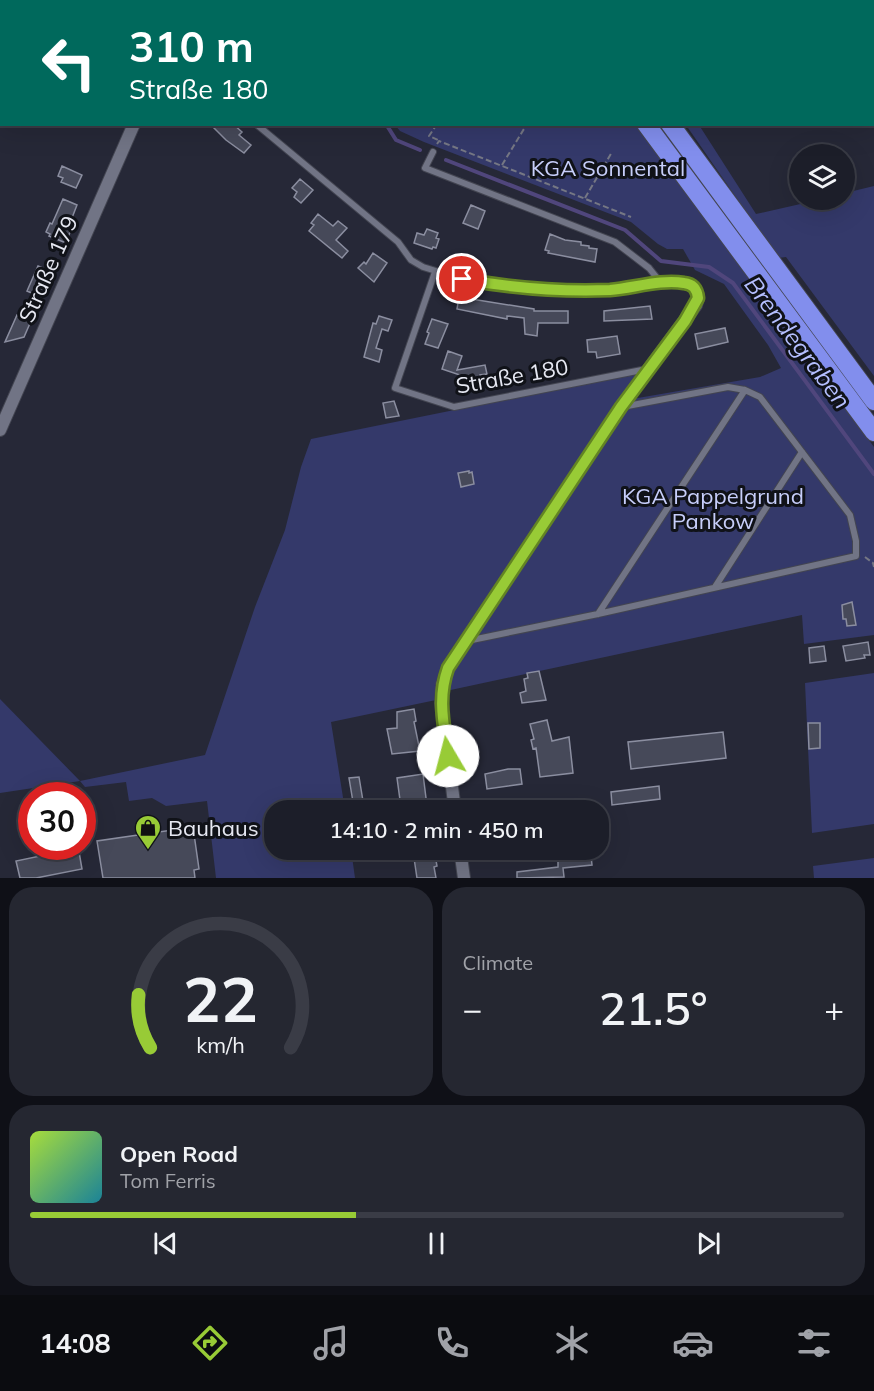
<!DOCTYPE html>
<html lang="en">
<head>
<meta charset="utf-8">
<style>
  :root { --surface:#1c1e29; --page:#252731; --text:#f1f3f6; --muted:#a0a2a8; --line:#3a3c46; --accent:#98cb36 }
  body { margin:0; font-family:Mulish,sans-serif; background:var(--page); color:var(--text); height:100vh; display:flex; flex-direction:column; font-size:22px; white-space:nowrap }
  * { box-sizing:border-box; margin:0 }
  p { font-size:20px; color:var(--muted) }
  .icon { flex:none; width:33px; height:33px; fill:none; stroke:currentColor; stroke-width:2; stroke-linecap:round; stroke-linejoin:round }
  .map { position:relative; height:878px; overflow:hidden }
  .drawer { display:flex; flex-direction:column; gap:9px; padding:9px; background:#0f1017; flex:1 }
  .drawer>* { flex:none }
  .guide { position:absolute; left:0px; top:0px; width:874px; height:126px; box-shadow:0 6px 24px #0002,0 0 0 2px var(--line); background:#00695c; color:#fff; overflow:hidden }
  .controls { position:absolute; left:789px; top:144px; display:grid; gap:12px }
  .controls a { display:grid; place-items:center; width:66px; height:66px; border-radius:50%; background:var(--surface); box-shadow:0 6px 24px #0002,0 0 0 2px var(--line); font-size:30px }
  .speed { position:absolute; left:18px; top:782px; display:flex; gap:12px; font-size:30px; font-weight:700; text-align:center }
  .speed>* { display:grid; place-content:center; width:78px; height:78px; border-radius:50%; background:var(--surface); box-shadow:0 6px 24px #0002,0 0 0 2px var(--line); line-height:1 }
  .speed .limit { border:9px solid #d22; background:#fff; color:#111 }
  .pin { position:absolute; display:grid; place-items:center; width:51px; height:51px; color:#fff; margin:-26px; border:3px solid #fff; border-radius:50%; box-shadow:0 2px 6px #0007 }
  .me { position:absolute; width:66px; margin:-33px; rotate:352deg; stroke-linejoin:round; filter:drop-shadow(0 0 4px #0008) }
  .turn { display:flex; align-items:center; gap:21px; height:126px; padding:0 30px; font-size:27px }
  .turn .icon { width:78px; height:78px; stroke-width:2.5 }
  .turn b { display:block; font-size:42px; line-height:51px }
  .big { font-size:45px; font-weight:600; line-height:1.1 }
  .drawer .widget { flex:1; display:flex; flex-direction:column; justify-content:center; gap:9px; min-width:0; padding:0 21px; border-radius:24px; background:var(--page) }
  .drawer .dial { align-items:center; gap:0 }
  .dial svg { height:156px; overflow:visible; fill:none; stroke:var(--line); stroke-width:7; stroke-linecap:round; text-anchor:middle }
  .dial text { fill:var(--text); stroke:none }
  .song { display:flex; align-items:center; gap:18px }
  .cover { width:72px; height:72px; border-radius:9px; background:linear-gradient(135deg,hsl(80 70% 55%),hsl(190 70% 35%)) }
  .played { height:6px; border-radius:3px; background:linear-gradient(90deg,var(--accent) 40%,var(--line) 40%) }
  .keys { display:flex; justify-content:space-around; direction:ltr }
  .heat { display:flex; justify-content:space-between; align-items:center; font-size:33px; direction:ltr }
  .drawer .tiles { flex:1; display:grid; gap:9px; grid-template-columns:1fr 1fr }
  .widget:last-child { grid-column:span 2 }
  .trip { position:absolute; left:264px; top:800px; width:345px; height:60px; border-radius:24px; background:var(--surface); box-shadow:0 6px 24px #0002,0 0 0 2px var(--line); font-weight:600; line-height:60px; text-align:center }
  .dock { display:flex; height:96px; justify-content:space-around; align-items:center; background:#0b0c10; color:var(--muted) }
  .dock .icon { width:42px; height:42px }
  .dock .current { color:var(--accent) }
  .dock b { font-size:27px; color:var(--text) }
  .map>svg:first-child { display:block }
  .green { fill:#34396a }
  .lines { fill:none; stroke-linecap:round; stroke-linejoin:round }
  .stream { stroke:#50467c; stroke-width:4 }
  .building { fill:#464959; stroke:#8b8ea0; stroke-width:1.5 }
  .service-casing { stroke:#434551; stroke-width:8 }
  .minor-casing { stroke:#434551; stroke-width:14 }
  .motorway-casing { stroke:#434551; stroke-width:20 }
  .path { stroke:#757784; stroke-width:2; stroke-dasharray:6 3; stroke-linecap:butt }
  .service { stroke:#717485; stroke-width:6 }
  .minor { stroke:#717485; stroke-width:12 }
  .motorway { stroke:#828eed; stroke-width:18 }
  .route-casing { stroke:#638423; stroke-width:15 }
  .route { stroke:#98cb36; stroke-width:10 }
  .labels { text-anchor:middle; dominant-baseline:central; stroke-width:6; stroke-linejoin:round; paint-order:stroke }
  .park-label { font-size:22px; fill:#c7cefa; stroke:#101218 }
  .street-label { font-size:22px; fill:#e6e8f2; stroke:#101218 }
  .poi-label { font-size:22px; fill:#e6e8f2; stroke:#101218; text-anchor:start }
  .water-label { font-size:24px; font-style:italic; fill:#b4befe; stroke:#101218 }
</style>
</head>
<body>
<div class="map">
<svg width="874" height="878" viewBox="0 0 874 878">
  <rect width="100%" height="100%" fill="#262837"/>
  <path class="green" d="M163,0H407L164,2Z
    M395,125H636L874,447V635L804,644L802,615L446,691L448,679L632,399L760,377L781,368L768,345L724,284L695,270L683,249H667L658,244L631,222L424,142L400,131Z
    M686,125H699L756,214L818,200H844L845,193L874,186V376L786,257L778,258Z
    M642,372L463,639L436,700L331,722L345,810H274V849H351L355,878H216L207,801L166,806L152,798L129,801L126,782L85,787L80,781L0,793V699L80,781L205,755L255,607L285,530L301,467L311,439Z
    M874,673V824L812,833L805,683Z
    M874,858V878H814L813,866Z"/>
  <g class="lines">
    <path class="stream" d="M449,2V0
      M386,124L396,140L420,150
      M446,160L625,230L661,261L709,267L733,283L874,474"/>
  </g>
  <path class="building" d="M210,124H233L242,132L239,135L251,145L244,153L226,140Z
    M62,166L82,175L76,188L61,182L63,178L58,176Z
    M300,179L313,190L301,203L294,197L297,192L292,188Z
    M63,199L77,205L70,223L73,224L66,243L49,236L50,234L46,232L50,223L52,224Z
    M471,205L485,211L478,229L463,223Z
    M318,214L333,226L338,221L347,228L336,240L348,251L342,258L309,231L314,225L311,223Z
    M427,229L438,233L436,238L439,239L436,248L433,247L432,249L414,243L417,233L424,235Z
    M550,234L565,240L581,242V245L589,246V248L597,249L595,262L548,253L549,251L545,250Z
    M373,253L387,263L374,282L358,268L364,262L366,264Z
    M38,266L52,272L41,297L27,291Z
    M459,297L534,309V311H568V323H538L537,336L525,334L524,318L507,316V319L457,309Z
    M650,306L652,319L604,321V311Z
    M17,315L31,321L24,337L5,342Z
    M379,316L392,320L388,331L382,329L376,348L382,350L379,362L364,357L373,323L376,324Z
    M432,319L448,324L438,348L425,344L429,333L427,332Z
    M725,328L728,342L698,349L695,334Z
    M617,336L620,354L597,358L596,352H588L587,340Z
    M448,351L462,356L457,370L485,365L487,374L480,375L482,386L470,388V385H465L463,376L442,369Z
    M394,401L399,416L386,418L383,403Z
    M469,471V473L472,472L474,484L461,487L458,473Z
    M852,602L856,625L847,626L846,619H843L842,605Z
    M868,642L870,655H864L865,658L846,661L843,646Z
    M824,646L826,661L810,663L809,648Z
    M539,671L546,700L522,703L520,693L526,691L524,679L528,678L527,673Z
    M414,709L416,721L414,722L420,751L392,754L387,729L397,728V712Z
    M547,720L552,741L569,737L573,773L540,777L536,748L533,749L531,740L534,739L530,724Z
    M808,723H820V748L809,749Z
    M723,732L726,758L631,769L628,742Z
    M508,769H520L522,784L487,789L485,774Z
    M423,774L427,806L420,807L421,810H396L394,801L400,800L397,778Z
    M359,777L363,801L353,802L349,778Z
    M659,786L660,799L612,805L611,792Z
    M193,827L199,869L194,870L195,878H103L97,841Z
    M54,846H78L82,869L36,878H20L16,861L50,854L49,847Z
    M407,849H438V855H435L437,866L434,867L436,878H417L414,858L408,859Z
    M591,856L592,865L563,868L564,877L517,878V872L558,867V859Z"/>
  <g class="lines">
    <defs>
      <path id="service" d="M81,0L82,2
        M256,124L398,242L411,260L423,267L462,279L503,286L540,290L584,291L627,289L679,282L688,283L694,287L698,298
        M433,152L425,168L615,242L649,268L661,283
        M435,272L395,388L454,407L647,369
        M715,587L802,452
        M598,614L745,390
        M467,641L598,614L856,556V541L850,515L760,397L745,390L728,387L622,407"/>
      <path id="minor" d="M0,430L134,124
        M455,810L441,703L442,685L448,667L621,407L696,305L698,298
        M460,849L464,878"/>
      <path id="motorway" d="M554,0L555,2
        M579,0L580,2
        M646,124L874,432
        M670,124L874,401"/>
    </defs>
    <use href="#service" class="service-casing"/>
    <use href="#minor" class="minor-casing"/>
    <use href="#motorway" class="motorway-casing"/>
    <path class="path" d="M437,124L429,136L438,140
      M437,144L439,141L631,217
      M502,165L527,124
      M585,198L612,152
      M865,557L873,563L874,567"/>
    <use href="#service" class="service"/>
    <use href="#minor" class="minor"/>
    <use href="#motorway" class="motorway"/>
  </g>
  <g class="lines">
    <defs>
      <path id="route" d="M448,756C444,724 437,699 448,668L621,407L685,321L698,298C697,289 693,284 684,283C661,279 634,288 610,290C560,292 512,288 462,279"/>
    </defs>
    <use href="#route" class="route-casing"/>
    <use href="#route" class="route"/>
  </g>
  <defs>
    <symbol id="shop-pin" viewBox="-11 -11 22 30"><path d="M0 17L-7.5 6A9.5 9.5 0 1 1 7.5 6Z" fill="#98cb36" stroke="#101218"/><path d="M-5-2.5h2.3a2.7 3.5 0 0 1 5.4 0H5L5.5 6h-11ZM-1.5-2.5h3a1.5 2.3 0 0 0-3 0Z" fill="#111"/></symbol>
  </defs>
  <g fill-rule="evenodd">
    <use href="#shop-pin" x="133" y="813" width="30" height="40"/>
  </g>
  <g class="labels">
    <g class="park-label">
      <text x="608" y="168">KGA Sonnental</text>
      <text x="713" y="496">KGA Pappelgrund<tspan x="713" dy="25">Pankow</tspan></text>
    </g>
    <g class="street-label">
      <text transform="translate(48 269) rotate(-66)">Straße 179</text>
      <text transform="translate(512 376) rotate(-10)">Straße 180</text>
    </g>
    <g class="poi-label">
      <text x="168" y="828">Bauhaus</text>
    </g>
    <g class="water-label">
      <text transform="translate(798 342) rotate(53)">Brendegraben</text>
    </g>
  </g>
</svg>
<div class="controls">
<a><svg class="icon" aria-label="layers" viewBox="0 0 24 24"><path d="M12 4l9 5-9 5-9-5zM3 14l9 5 9-5"/></svg></a>
</div>
<div class="speed"><div class="limit">30</div></div>
<div class="pin" style="left:462px;top:279px;background:#d93025"><svg class="icon" aria-label="arrive" viewBox="0 0 24 24"><path d="M6 21V4h12l-3 4 3 4H6"/></svg></div>
<svg class="me" style="left:448px;top:756px" viewBox="-20 -20 40 40"><circle r="19" fill="#fff"/><path d="M0-13L10 11 0 6-10 11z" fill="#98cb36"/></svg>
<div class="trip">14:10 · 2 min · 450 m</div>
<div class="guide">
<div class="turn"><svg class="icon" aria-label="left" viewBox="0 0 24 24"><path d="M17 20v-9H6M10 6l-5 5 5 5"/></svg><div><b>310 m</b>Straße 180</div></div>
</div>
</div>
<section class="drawer">
<div class="tiles">
<div class="widget dial"><svg viewBox="0 0 100 80">
<path d="M14 69A42 42 0 1 1 86 69"/>
<path d="M14 69A42 42 0 0 1 8 42" stroke="#98cb36"/>
<text x="50" y="56" font-size="32" font-weight="700">22</text>
<text x="50" y="72" font-size="11">km/h</text>
</svg></div>
<div class="widget"><p>Climate</p>
<div class="heat"><a>−</a><b class="big">21.5°</b><a>+</a></div>
</div>
<div class="widget">
<div class="song"><i class="cover"></i><div><b>Open Road</b><p>Tom Ferris</p></div></div>
<div class="played"></div>
<div class="keys"><svg class="icon" aria-label="previous" viewBox="0 0 24 24"><path d="M18 5L8 12l10 7zM5 5v14"/></svg><svg class="icon" aria-label="pause" viewBox="0 0 24 24"><path d="M8 5v14M16 5v14"/></svg><svg class="icon" aria-label="next" viewBox="0 0 24 24"><path d="M6 5l10 7-10 7zM19 5v14"/></svg></div>
</div>
</div>
</section>
<nav class="dock">
<b>14:08</b>
<svg class="icon current" aria-label="directions" viewBox="0 0 24 24"><path d="M12 3l9 9-9 9-9-9zM9 14v-3h6M13 9l2 2-2 2"/></svg>
<svg class="icon" aria-label="music" viewBox="0 0 24 24"><path d="M9 18V5l10-2v13"/><circle cx="6" cy="18" r="3"/><circle cx="16" cy="16" r="3"/></svg>
<svg class="icon" aria-label="phone" viewBox="0 0 24 24"><path d="M5 4h4l2 5-3 2q2 4 5 5l2-3 5 2v4C11 20 4 13 5 4z"/></svg>
<svg class="icon" aria-label="climate" viewBox="0 0 24 24"><path d="M12 3v18M4 7l16 10M4 17L20 7"/></svg>
<svg class="icon" aria-label="car" viewBox="0 0 24 24"><path d="M5 17H2v-5l4-1 3-4h7l3 4 3 1v5h-3M9 17h6M6 11h13"/><circle cx="7" cy="17" r="2"/><circle cx="17" cy="17" r="2"/></svg>
<svg class="icon" aria-label="filters" viewBox="0 0 24 24"><path d="M4 7h16M4 17h16"/><circle cx="9" cy="7" r="2"/><circle cx="15" cy="17" r="2"/></svg>
</nav>
</body>
</html>
